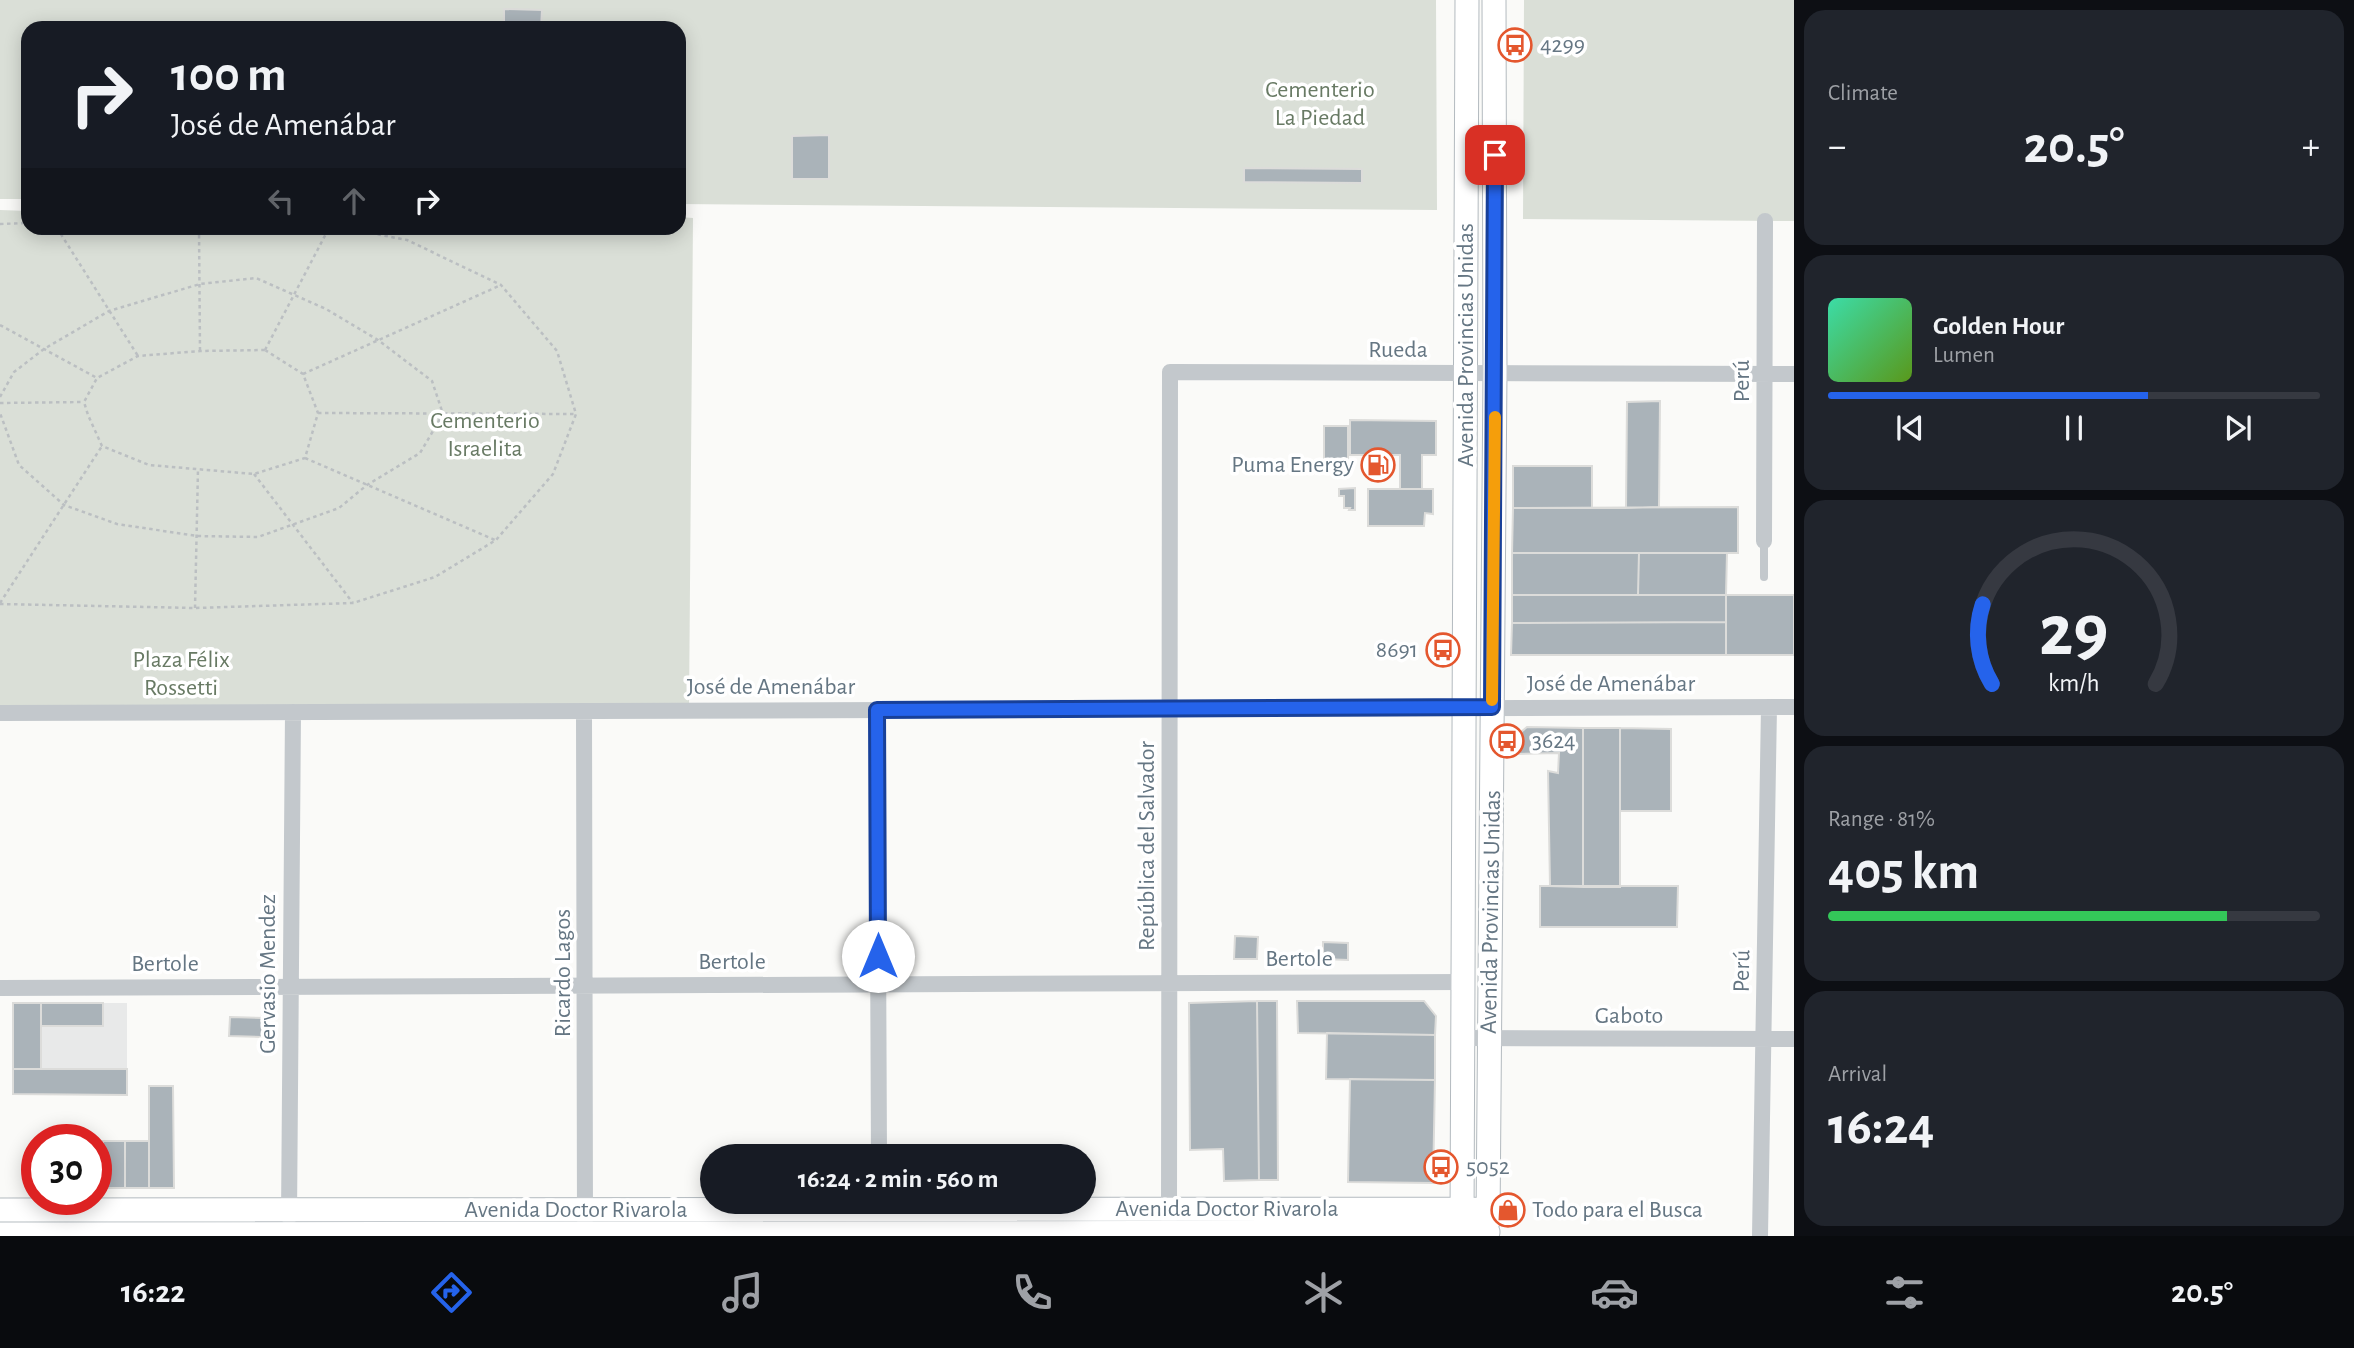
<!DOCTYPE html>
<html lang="en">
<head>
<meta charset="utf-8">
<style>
  :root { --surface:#171b24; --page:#20242c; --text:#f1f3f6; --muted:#9ea1a6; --line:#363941; --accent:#2563eb }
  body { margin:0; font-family:"Alegreya Sans",sans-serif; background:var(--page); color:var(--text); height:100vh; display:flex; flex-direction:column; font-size:26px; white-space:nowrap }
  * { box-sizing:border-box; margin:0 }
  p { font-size:23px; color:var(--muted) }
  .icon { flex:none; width:38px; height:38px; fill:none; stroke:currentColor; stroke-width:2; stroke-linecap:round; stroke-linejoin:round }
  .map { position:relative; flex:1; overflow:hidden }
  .drawer { display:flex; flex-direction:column; gap:10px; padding:10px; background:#0d0f14; width:560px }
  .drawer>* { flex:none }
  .top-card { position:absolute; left:21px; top:21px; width:665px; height:214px; border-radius:21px; box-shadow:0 4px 18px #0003; background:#171b24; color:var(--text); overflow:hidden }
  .speed { position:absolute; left:21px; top:1124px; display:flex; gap:14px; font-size:35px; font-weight:700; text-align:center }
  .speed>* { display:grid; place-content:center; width:91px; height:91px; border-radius:50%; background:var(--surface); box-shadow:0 4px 18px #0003; line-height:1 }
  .speed .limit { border:10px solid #d22; background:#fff; color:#111 }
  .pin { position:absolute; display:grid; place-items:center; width:60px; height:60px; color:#fff; margin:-30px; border-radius:14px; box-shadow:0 4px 10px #0006 }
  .me { position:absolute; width:77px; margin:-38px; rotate:0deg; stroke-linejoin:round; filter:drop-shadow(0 0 5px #0008) }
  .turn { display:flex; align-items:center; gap:24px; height:147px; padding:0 35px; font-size:32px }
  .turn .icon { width:91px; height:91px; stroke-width:2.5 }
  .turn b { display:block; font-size:49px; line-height:60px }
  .lanes { display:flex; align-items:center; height:66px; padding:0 35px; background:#0003; justify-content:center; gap:35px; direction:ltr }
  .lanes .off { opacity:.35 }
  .big { font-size:52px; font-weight:700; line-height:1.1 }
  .drawer .widget { flex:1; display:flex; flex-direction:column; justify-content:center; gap:10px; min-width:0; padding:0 24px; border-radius:21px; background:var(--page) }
  .drawer .dial { align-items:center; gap:0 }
  .dial svg { height:182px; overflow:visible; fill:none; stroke:var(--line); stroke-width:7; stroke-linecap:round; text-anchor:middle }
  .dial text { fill:var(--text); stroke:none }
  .song { display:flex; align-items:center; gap:21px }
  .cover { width:84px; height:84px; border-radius:10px; background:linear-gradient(135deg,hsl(160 70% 55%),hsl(90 70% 35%)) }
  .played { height:7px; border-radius:4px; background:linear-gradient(90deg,var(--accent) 65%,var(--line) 65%) }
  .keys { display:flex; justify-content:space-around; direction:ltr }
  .heat { display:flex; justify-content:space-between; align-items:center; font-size:38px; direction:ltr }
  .charge { height:10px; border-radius:5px; background:linear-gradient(90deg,#34c759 81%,var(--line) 0) }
  .trip { position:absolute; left:700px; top:1144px; width:396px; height:70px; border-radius:35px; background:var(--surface); box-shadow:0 4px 18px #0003; font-weight:700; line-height:70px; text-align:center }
  .tab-bar { display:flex; height:112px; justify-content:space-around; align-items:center; background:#090b0e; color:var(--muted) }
  .tab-bar .icon { width:49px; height:49px }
  .tab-bar .selected { color:var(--accent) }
  .tab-bar b { font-size:32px; color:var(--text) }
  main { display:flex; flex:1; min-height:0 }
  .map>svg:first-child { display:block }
  .built { fill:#e8e9e9 }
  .green { fill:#dadfd7 }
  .building { fill:#aab3b9; stroke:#dcdcda; stroke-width:2 }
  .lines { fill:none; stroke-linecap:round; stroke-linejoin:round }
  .secondary-casing { stroke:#b3babf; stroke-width:25 }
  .path { stroke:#bbbfc2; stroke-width:2.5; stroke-dasharray:3.5 3.5; stroke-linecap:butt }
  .service { stroke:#c3c8cc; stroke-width:8 }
  .minor { stroke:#c3c8cc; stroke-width:16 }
  .secondary { stroke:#fff; stroke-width:23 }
  .route-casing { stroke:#184099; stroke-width:18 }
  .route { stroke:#2563eb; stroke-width:12 }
  .slow { stroke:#f59e0b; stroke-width:12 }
  .labels { text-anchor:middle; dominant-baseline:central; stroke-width:7; stroke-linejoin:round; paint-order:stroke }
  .poi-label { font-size:24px; fill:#657683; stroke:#fff; text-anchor:start }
  .park-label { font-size:24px; fill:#687a64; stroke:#fff }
  .street-label { font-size:24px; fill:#657683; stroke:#fff }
</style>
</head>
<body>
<main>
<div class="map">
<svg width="1794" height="1236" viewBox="0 0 1794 1236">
  <rect width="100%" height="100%" fill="#fafaf8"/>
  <path class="built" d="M13,1003H127V1095L13,1094Z"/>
  <path class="green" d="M0,0H1436L1437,210L679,204V28H28V199H0Z
    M1524,0H1794V221L1523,219Z
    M0,210L28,211V228H679V217L693,218L689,708H0Z"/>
  <path class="building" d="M504,9L542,10L541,28H504Z
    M829,135V179H792V136Z
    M1244,168L1362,169V183L1244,182Z
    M1660,401L1659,507L1626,508L1627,402Z
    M1350,420L1436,421V455H1422V489H1400V455H1350Z
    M1324,426H1348V459H1324Z
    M1513,466H1592V508H1513Z
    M1355,488V510H1349L1350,508H1344V496H1339V489Z
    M1368,489H1433V514L1425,513L1424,526H1368Z
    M1738,507V553H1512L1513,508Z
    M1512,553H1639L1638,595H1512Z
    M1639,553H1727L1726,595H1638Z
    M1512,595H1726V622L1512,623Z
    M1726,595H1794V655H1726Z
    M1726,622V655H1511L1512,623Z
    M1527,727L1583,728V887L1550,886L1548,771L1558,773L1559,753L1515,754V737Z
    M1583,728H1620V887H1583Z
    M1620,728L1671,729V811H1620Z
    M1540,886H1678L1677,927H1540Z
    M1235,936L1258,937L1257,959H1234Z
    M1323,942L1348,943V960L1323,959Z
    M1257,1001H1277L1278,1180H1259Z
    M1257,1001L1259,1180L1224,1181L1223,1149L1190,1150L1189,1003Z
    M1297,1001H1424L1436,1016L1435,1035L1298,1033Z
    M13,1003H41V1069H13Z
    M41,1003H103V1026H41Z
    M230,1017L263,1018L262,1037L229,1036Z
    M1327,1033L1435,1035V1080L1326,1079Z
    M13,1069H127V1095L13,1094Z
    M1350,1079L1435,1080L1433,1183L1348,1182Z
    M149,1086H173L174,1188H149Z
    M103,1141H125V1188H96V1164H103Z
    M125,1141H149V1188H125Z"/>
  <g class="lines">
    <defs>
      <path id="secondary" d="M0,1210L1488,1209
        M1462,1222L1467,0
        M1488,1222L1495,373L1494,0
        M0,1234L1488,1232"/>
    </defs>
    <use href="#secondary" class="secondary-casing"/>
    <path class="path" d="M0,224L28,223
      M57,228L138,356
      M199,228L200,351
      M0,325L97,378
      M265,350L303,374L318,413L305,458L254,474L149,465L102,446L88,415L84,402L97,378L138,356L200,351Z
      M265,350L329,228
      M303,374L501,285
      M0,397L14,372L44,349L109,311L200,284L256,278L326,309L378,340L432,381L443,414L420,453L367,485L339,508L258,537L197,536L117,524L64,505L19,465L0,413
      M0,403L84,402
      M318,413L576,414
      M305,458L495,540
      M254,474L353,603
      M0,603L102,446
      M0,604L195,608L353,603L435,577L496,540L553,474L576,414L557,351L501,285L407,240L344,228
      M195,608L198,469"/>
    <path class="service" d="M1764,577V541"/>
    <path class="minor" d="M1764,541L1765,221
      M877,710L879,1157
      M584,711L585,1220
      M0,713L1794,707
      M0,988L1464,982
      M1463,1038L1794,1039
      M289,1217L293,712
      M1169,1219L1170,372L1794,374
      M1760,1236L1769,707"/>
    <use href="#secondary" class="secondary"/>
  </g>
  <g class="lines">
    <defs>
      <path id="route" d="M878,956L877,710L1492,707L1495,155"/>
    </defs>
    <use href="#route" class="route-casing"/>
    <use href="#route" class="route"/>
    <path class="slow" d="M1492,700L1495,417"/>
  </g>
  <defs>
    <symbol id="bus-ring" viewBox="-11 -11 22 22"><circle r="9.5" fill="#fff" stroke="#e4572e" stroke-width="1.5"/><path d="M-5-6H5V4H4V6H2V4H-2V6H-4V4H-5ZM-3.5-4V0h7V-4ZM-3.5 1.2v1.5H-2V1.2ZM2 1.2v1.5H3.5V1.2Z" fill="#e4572e"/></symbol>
    <symbol id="fuel-ring" viewBox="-11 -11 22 22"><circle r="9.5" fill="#fff" stroke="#e4572e" stroke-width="1.5"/><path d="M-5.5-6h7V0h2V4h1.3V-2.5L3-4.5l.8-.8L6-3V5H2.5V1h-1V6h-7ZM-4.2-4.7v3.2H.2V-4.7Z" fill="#e4572e"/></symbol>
    <symbol id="shop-ring" viewBox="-11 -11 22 22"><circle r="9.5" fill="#fff" stroke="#e4572e" stroke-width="1.5"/><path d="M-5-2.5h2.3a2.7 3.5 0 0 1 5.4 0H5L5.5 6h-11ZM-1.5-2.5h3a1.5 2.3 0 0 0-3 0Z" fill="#e4572e"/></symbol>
  </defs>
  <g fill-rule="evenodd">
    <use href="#bus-ring" x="1496" y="26" width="38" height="38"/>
    <use href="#fuel-ring" x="1359" y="446" width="38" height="38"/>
    <use href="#bus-ring" x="1424" y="631" width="38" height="38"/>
    <use href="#bus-ring" x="1488" y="722" width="38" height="38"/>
    <use href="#bus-ring" x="1422" y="1148" width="38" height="38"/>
    <use href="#shop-ring" x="1489" y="1191" width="38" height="38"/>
  </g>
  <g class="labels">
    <g class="poi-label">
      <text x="1540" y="45">4299</text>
      <text x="1354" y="465" text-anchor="end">Puma Energy</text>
      <text x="1418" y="650" text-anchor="end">8691</text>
      <text x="1532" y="741">3624</text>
      <text x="1466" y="1167">5052</text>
      <text x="1532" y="1210">Todo para el Busca</text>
    </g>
    <g class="park-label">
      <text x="1320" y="90">Cementerio<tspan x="1320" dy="28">La Piedad</tspan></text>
      <text x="485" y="421">Cementerio<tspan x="485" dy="28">Israelita</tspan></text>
      <text x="181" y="660">Plaza Félix<tspan x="181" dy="28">Rossetti</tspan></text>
    </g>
    <g class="street-label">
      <text transform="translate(1466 345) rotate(-90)">Avenida Provincias Unidas</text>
      <text x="1398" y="350">Rueda</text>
      <text transform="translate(1742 381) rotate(-90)">Perú</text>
      <text x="1611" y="684">José de Amenábar</text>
      <text x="771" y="687">José de Amenábar</text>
      <text transform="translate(1147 846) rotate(-90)">República del Salvador</text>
      <text transform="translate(1491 912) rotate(-89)">Avenida Provincias Unidas</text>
      <text x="1299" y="959">Bertole</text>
      <text x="732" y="962">Bertole</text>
      <text x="165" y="964">Bertole</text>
      <text transform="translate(1742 971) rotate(-89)">Perú</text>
      <text transform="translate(563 973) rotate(-90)">Ricardo Lagos</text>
      <text transform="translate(268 974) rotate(-90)">Gervasio Mendez</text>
      <text x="1629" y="1016">Gaboto</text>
      <text x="1227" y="1209">Avenida Doctor Rivarola</text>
      <text x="576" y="1210">Avenida Doctor Rivarola</text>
    </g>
  </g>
</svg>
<div class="speed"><div class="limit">30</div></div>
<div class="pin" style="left:1495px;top:155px;background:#d93025"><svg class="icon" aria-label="arrive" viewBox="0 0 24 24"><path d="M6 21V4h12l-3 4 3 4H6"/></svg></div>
<svg class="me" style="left:878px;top:956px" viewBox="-20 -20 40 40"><circle r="19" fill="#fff"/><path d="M0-13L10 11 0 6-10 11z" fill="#2563eb"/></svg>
<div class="trip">16:24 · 2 min · 560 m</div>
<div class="top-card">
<div class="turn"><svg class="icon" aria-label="right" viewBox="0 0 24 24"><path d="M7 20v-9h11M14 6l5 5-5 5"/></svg><div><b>100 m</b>José de Amenábar</div></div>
<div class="lanes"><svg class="icon off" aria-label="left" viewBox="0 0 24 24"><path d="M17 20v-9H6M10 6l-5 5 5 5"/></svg><svg class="icon off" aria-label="ahead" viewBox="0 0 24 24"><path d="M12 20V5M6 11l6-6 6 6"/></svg><svg class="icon" aria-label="right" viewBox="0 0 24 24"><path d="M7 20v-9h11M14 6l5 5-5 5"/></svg></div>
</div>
</div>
<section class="drawer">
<div class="widget"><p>Climate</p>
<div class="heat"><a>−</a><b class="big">20.5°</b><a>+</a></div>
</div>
<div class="widget">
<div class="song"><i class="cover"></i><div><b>Golden Hour</b><p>Lumen</p></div></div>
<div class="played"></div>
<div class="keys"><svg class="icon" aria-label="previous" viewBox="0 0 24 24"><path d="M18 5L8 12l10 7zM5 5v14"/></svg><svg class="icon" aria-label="pause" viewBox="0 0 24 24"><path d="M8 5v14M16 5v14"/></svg><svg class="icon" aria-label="next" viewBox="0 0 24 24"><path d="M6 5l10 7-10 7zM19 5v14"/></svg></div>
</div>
<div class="widget dial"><svg viewBox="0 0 100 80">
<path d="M14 69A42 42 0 1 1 86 69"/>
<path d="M14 69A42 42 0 0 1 10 34" stroke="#2563eb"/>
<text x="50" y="56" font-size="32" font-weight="700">29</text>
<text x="50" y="72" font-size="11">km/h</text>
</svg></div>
<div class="widget"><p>Range · 81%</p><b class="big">405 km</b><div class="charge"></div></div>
<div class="widget"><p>Arrival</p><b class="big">16:24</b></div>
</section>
</main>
<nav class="tab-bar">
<b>16:22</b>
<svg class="icon selected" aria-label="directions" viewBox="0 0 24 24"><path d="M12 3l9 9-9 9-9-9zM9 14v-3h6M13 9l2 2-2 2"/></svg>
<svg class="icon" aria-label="music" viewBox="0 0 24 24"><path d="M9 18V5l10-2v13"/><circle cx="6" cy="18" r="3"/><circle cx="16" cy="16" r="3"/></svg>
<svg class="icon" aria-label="phone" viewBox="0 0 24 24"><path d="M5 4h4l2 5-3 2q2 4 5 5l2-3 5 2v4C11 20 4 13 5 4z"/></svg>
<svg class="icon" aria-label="climate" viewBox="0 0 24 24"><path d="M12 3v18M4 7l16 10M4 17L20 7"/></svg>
<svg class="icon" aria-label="car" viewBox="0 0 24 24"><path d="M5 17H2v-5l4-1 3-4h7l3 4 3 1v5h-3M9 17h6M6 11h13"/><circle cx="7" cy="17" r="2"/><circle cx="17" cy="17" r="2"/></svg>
<svg class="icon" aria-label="filters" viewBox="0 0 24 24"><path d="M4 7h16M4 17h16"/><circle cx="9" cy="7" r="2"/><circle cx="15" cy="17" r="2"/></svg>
<b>20.5°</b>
</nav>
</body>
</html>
